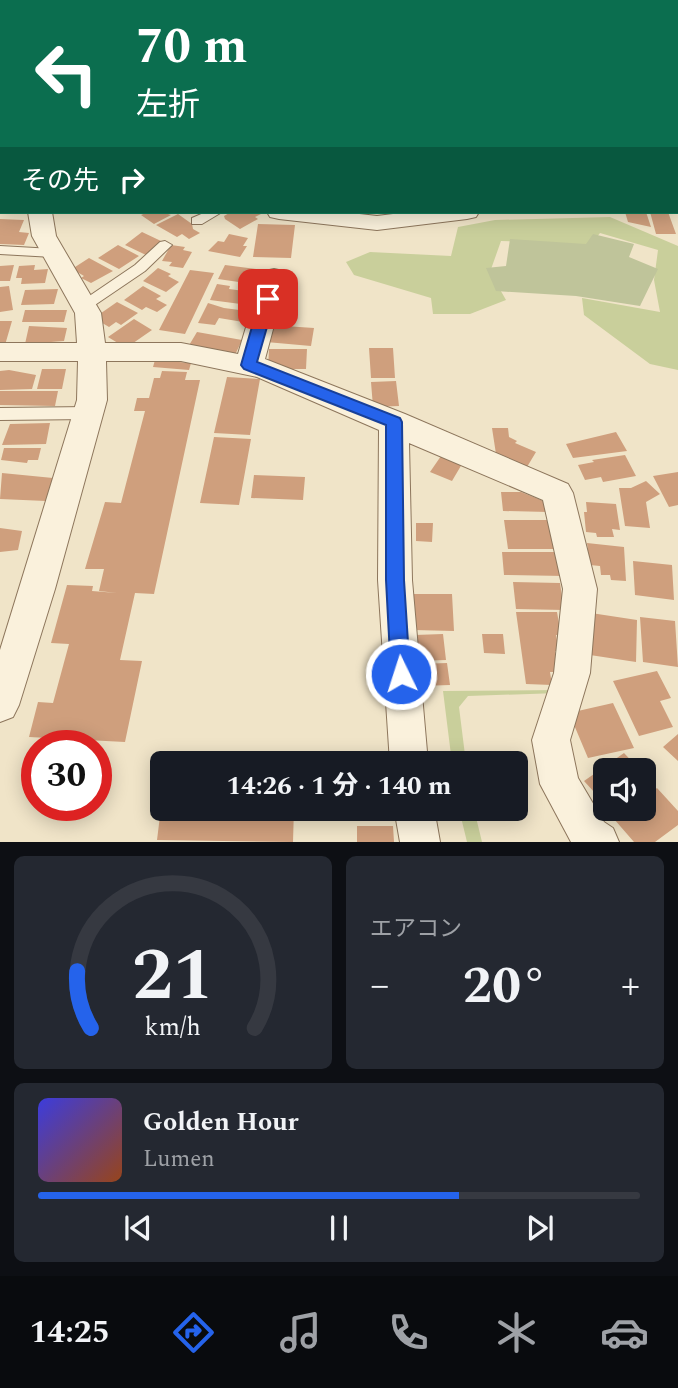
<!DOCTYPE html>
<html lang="ja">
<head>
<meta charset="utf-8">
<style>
  :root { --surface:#171b24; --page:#242831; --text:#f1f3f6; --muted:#9ea1a6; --line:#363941; --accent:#2563eb }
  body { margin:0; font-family:Spectral,"Noto Sans JP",serif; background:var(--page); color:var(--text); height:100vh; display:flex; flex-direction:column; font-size:26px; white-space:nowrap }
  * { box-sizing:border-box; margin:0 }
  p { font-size:23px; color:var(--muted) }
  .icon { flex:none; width:38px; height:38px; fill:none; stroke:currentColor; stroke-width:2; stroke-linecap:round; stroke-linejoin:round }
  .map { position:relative; height:842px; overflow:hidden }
  .side { display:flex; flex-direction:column; gap:14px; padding:14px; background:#0d0f14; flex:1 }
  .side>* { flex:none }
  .banner { position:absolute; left:0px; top:0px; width:679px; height:214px; box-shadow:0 4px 18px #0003; background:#0b6e4f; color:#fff; overflow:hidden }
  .buttons { position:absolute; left:593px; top:758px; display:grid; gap:14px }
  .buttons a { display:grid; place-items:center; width:63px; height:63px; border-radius:10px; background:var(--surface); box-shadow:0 4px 18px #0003; font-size:35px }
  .speed { position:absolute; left:21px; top:730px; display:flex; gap:14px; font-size:35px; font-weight:700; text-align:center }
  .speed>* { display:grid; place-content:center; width:91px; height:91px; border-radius:50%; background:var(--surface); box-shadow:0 4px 18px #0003; line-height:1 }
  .speed .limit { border:10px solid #d22; background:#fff; color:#111 }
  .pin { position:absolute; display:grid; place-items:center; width:60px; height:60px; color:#fff; margin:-30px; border-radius:14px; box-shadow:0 4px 10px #0006 }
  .me { position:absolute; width:77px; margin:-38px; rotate:356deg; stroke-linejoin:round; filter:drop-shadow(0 0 5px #0008) }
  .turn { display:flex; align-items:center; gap:24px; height:147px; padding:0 21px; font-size:32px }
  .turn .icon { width:91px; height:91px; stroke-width:2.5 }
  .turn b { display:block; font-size:49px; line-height:60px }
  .then { display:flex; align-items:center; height:66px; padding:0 21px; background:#0003; gap:14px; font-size:26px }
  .big { font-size:52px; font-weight:700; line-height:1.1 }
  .side .card { flex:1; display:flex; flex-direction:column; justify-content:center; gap:10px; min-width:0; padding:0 24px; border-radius:10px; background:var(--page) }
  .side .dial { align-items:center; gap:0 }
  .dial svg { height:182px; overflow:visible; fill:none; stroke:var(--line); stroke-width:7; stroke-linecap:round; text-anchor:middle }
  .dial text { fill:var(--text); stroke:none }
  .song { display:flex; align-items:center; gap:21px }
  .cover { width:84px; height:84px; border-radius:10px; background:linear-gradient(135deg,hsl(240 70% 55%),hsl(20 70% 35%)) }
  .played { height:7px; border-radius:4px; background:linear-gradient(90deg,var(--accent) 70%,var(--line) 70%) }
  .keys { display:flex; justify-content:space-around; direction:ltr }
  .heat { display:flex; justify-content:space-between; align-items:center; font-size:38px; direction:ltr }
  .side .tiles { flex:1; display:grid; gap:14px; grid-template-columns:1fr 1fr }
  .card:last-child { grid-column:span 2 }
  .trip { position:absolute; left:150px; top:751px; width:378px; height:70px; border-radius:10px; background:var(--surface); box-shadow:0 4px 18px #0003; font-weight:700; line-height:70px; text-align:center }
  .dock { display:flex; height:112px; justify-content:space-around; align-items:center; background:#090b0e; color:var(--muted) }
  .dock .icon { width:49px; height:49px }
  .dock .selected { color:var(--accent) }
  .dock b { font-size:32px; color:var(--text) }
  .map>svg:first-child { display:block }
  .green { fill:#c9cf9b }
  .cemetery { fill:#bfc49a }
  .building { fill:#cf9f7d }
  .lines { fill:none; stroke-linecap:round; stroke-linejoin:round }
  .service-casing { stroke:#8d765c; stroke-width:2 }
  .minor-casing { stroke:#8d765c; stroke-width:2 }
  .service { fill:#faf1dc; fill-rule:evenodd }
  .minor { fill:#faf1dc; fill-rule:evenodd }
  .route { fill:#2563eb; stroke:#184099; stroke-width:2 }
</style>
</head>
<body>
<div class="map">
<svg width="678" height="842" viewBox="0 0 678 842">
  <rect width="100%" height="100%" fill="#f0e4c8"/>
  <path class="green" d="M610,217L678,246V370L650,364L584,315L582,298L660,312L654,280L658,250L600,233L582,257L540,242L501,241L490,272L506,300L470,314H433L431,298L354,275L346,262L370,252L451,256L458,227L495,220Z
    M561,690L559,693L468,696L459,707L466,763H452L443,691Z
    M459,809H474L482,842H467Z"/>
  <path class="cemetery" d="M593,234L634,244L629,257L658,269L640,306L576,296L496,291L486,268L506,266L510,239L586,244Z"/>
  <path class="building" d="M148,212H171L168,214L171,215L154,224L141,215Z
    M231,212H265L255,217L258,219L240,229L225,219L224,216Z
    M625,212H646L651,227L628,222Z
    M650,212H668L676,234H656Z
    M178,214L192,224L193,229L200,233L189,239L182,234L177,237L156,225Z
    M0,219L24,220L19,232L29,233L24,245L0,244Z
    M258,224L295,225L291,258L253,257Z
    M142,232L161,241L146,255L125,245Z
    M229,234L248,238L243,246H247L240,257L208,251L218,241L224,242Z
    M118,245L139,256L119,269L98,258Z
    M171,245L185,247L183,250L192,252L183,268L169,266L172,262L162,261Z
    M89,258L113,271L91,283L81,278L84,276L72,269Z
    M14,265L10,281H0V266Z
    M35,265L34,270L48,269L45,283L21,284L22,278H16L19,266Z
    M225,265L265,270L259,285L218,279Z
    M158,268L171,274L168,276L179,282L166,292L143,281Z
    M190,270L214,273L185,334L159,330Z
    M217,284L230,286L229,289L261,293L256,306L210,300Z
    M9,286L13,310L0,312V287Z
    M143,286L161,296L156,299L167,305L157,312L146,307L142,310L124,300Z
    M58,289L54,304L21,305L25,290Z
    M117,302L138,313L121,325L116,322L109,327L94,318Z
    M208,303L224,308L247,311L243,322L219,318L215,325L198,323Z
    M25,310H67L64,322H22Z
    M134,319L152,330L126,348L108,337Z
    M0,321H12L5,345H0Z
    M270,325L314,328L311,346L266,342Z
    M29,326L67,328L64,341L25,344Z
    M197,332L242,340L235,355L188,347Z
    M369,348H393L395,378H371Z
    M269,349H307L306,369H268Z
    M155,360L191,363L189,370L153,367Z
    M42,369H66L62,389H37Z
    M9,370L36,375L32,389L0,390V371Z
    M162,371L187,372L185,380H200L154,594L135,593L120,660L142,661L125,742L29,737L38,702L53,703L69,644L51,643L67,585L93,586L92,591L117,593L99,591L104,569H85L105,502L121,503L145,411H134L137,398H149L154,378H160Z
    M227,377L260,379L250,435L214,433Z
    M396,381L399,406L373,407L371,382Z
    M0,391H58L55,406L0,405Z
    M50,423L46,444L2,445L10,424Z
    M492,428H508L509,437L517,441L515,443L536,452L527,467L496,454Z
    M616,432L627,451L573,458L566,444Z
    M214,437L251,439L239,505L200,503Z
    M4,448H41L38,460H28L27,463L1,460Z
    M625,455L636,476L603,482L601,477L585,480L578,465L594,462L592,460Z
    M441,456L462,464L452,481L430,472Z
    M678,472V505L669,507L653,476Z
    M2,473L53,478L46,501L0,499Z
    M254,475L305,477L303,500L251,498Z
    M646,481L660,494L646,502L650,528L625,526L619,488H631Z
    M501,492H521L546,502L548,512L503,511Z
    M586,502L616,504L620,530L612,529L614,537H597L596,533L586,532L584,512H587Z
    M504,520H549L554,549H508Z
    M416,523H433L432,542L416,541Z
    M0,528L22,531L18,550L0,552Z
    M587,543L624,547L626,581L611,580L610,575H601L600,566L590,565Z
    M502,552H561L564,576L504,575Z
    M633,561L672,565L674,600L635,595Z
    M513,582L560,583L564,610L516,609Z
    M413,594H452L454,631L414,630Z
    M516,612H557L561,635H556L559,651H555L558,672H550L552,685L526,684Z
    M591,613L637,620L636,662L590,655Z
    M640,617L675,621L678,667L643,662Z
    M443,634L446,660L417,661L415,635Z
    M482,634H503L505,654L484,653Z
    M447,663L450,685L420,686L418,664Z
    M657,671L671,698L660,701L673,727L639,736L613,681Z
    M613,703L634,748L588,758L569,713Z
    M678,734V761L663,747Z
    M624,753L640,770H606V805L584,781Z
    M657,788L678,811V825L655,842H634L614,819L629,808H644V798Z
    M161,808H294L293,842L157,840Z
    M357,826H393L394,842H357Z"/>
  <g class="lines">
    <defs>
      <path id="service" d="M677,110H678V116H677Z
        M0,178H2V186H0Z
        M206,212H222L202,224H192V218Z
        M165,241L172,245L145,271L89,309H79L77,306L79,303L135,265L160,242Z
        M0,246L53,249L60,253L53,257L0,254Z
        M89,407L97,413L89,419L0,420V408Z"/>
      <path id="minor" d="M0,0H9L10,2H2L0,9Z
        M47,0H65V2H47Z
        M329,0H347V2H329Z
        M591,0H621L622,2H592Z
        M677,48H678V61H677Z
        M0,53H2L0,66Z
        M678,151V166H677V151Z
        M28,212H52L56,236L101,313L105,343H181L238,354L261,277L265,271L274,269L283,271L287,277L265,359L405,414L568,484L573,493L597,589L590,673L570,740L578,778L604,822L613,828L619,842H571L540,784L532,740L554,673L563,589L543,500L409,443L412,580L428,763H390L378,580L379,430L257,377L181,361H106L107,400L55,589L19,705L13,717L0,722V650L77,400L78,361H0V343H77L75,313L32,236Z
        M267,212H342L377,216L409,212H479L476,217L467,219L377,230L279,219L270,217Z
        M394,808H434L440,842H400Z"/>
    </defs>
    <use href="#service" class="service-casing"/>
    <use href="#minor" class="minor-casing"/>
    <use href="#service" class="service"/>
    <use href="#minor" class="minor"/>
  </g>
  <path class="route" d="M268,295L275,299L257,362L400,418L402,422L404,580L410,674L407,680L401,682L394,680L391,674L386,580V425L244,369L241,365L260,299Z"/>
</svg>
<div class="buttons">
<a><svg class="icon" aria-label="sound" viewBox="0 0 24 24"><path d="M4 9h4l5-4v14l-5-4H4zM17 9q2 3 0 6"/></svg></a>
</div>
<div class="speed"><div class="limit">30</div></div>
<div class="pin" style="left:268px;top:299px;background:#d93025"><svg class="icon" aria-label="arrive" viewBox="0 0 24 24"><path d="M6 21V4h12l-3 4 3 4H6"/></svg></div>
<svg class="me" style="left:401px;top:674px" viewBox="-20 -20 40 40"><circle r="17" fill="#2563eb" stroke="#fff" stroke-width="3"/><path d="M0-11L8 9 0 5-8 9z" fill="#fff"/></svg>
<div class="trip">14:26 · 1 分 · 140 m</div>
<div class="banner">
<div class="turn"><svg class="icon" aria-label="left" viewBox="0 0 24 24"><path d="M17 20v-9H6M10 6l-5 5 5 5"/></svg><div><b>70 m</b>左折</div></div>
<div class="then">その先<svg class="icon" aria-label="right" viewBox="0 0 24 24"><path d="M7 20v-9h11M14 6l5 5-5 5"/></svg></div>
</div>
</div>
<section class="side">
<div class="tiles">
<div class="card dial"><svg viewBox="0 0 100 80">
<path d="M14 69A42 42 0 1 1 86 69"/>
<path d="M14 69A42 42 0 0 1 8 44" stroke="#2563eb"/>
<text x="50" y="56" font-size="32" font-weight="700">21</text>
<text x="50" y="72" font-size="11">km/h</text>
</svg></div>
<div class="card"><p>エアコン</p>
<div class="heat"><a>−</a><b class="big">20°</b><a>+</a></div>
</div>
<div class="card">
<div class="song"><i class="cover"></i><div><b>Golden Hour</b><p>Lumen</p></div></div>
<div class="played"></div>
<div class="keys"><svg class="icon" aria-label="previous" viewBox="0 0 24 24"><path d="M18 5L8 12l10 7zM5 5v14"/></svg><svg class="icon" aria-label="pause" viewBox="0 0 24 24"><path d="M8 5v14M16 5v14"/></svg><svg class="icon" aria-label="next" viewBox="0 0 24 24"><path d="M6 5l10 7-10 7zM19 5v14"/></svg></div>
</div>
</div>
</section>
<nav class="dock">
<b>14:25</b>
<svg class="icon selected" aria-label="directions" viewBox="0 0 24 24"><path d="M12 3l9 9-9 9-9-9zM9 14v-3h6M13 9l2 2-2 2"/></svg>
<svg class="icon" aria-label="music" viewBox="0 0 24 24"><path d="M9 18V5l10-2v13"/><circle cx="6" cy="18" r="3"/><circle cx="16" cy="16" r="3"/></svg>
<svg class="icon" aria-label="phone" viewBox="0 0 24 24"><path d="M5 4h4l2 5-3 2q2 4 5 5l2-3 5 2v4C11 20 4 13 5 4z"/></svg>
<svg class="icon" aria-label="climate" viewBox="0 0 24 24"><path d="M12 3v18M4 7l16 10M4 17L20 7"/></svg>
<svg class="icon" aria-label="car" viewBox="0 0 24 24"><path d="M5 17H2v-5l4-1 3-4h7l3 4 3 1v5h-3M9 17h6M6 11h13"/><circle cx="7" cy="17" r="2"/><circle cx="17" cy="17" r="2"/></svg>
</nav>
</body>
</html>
